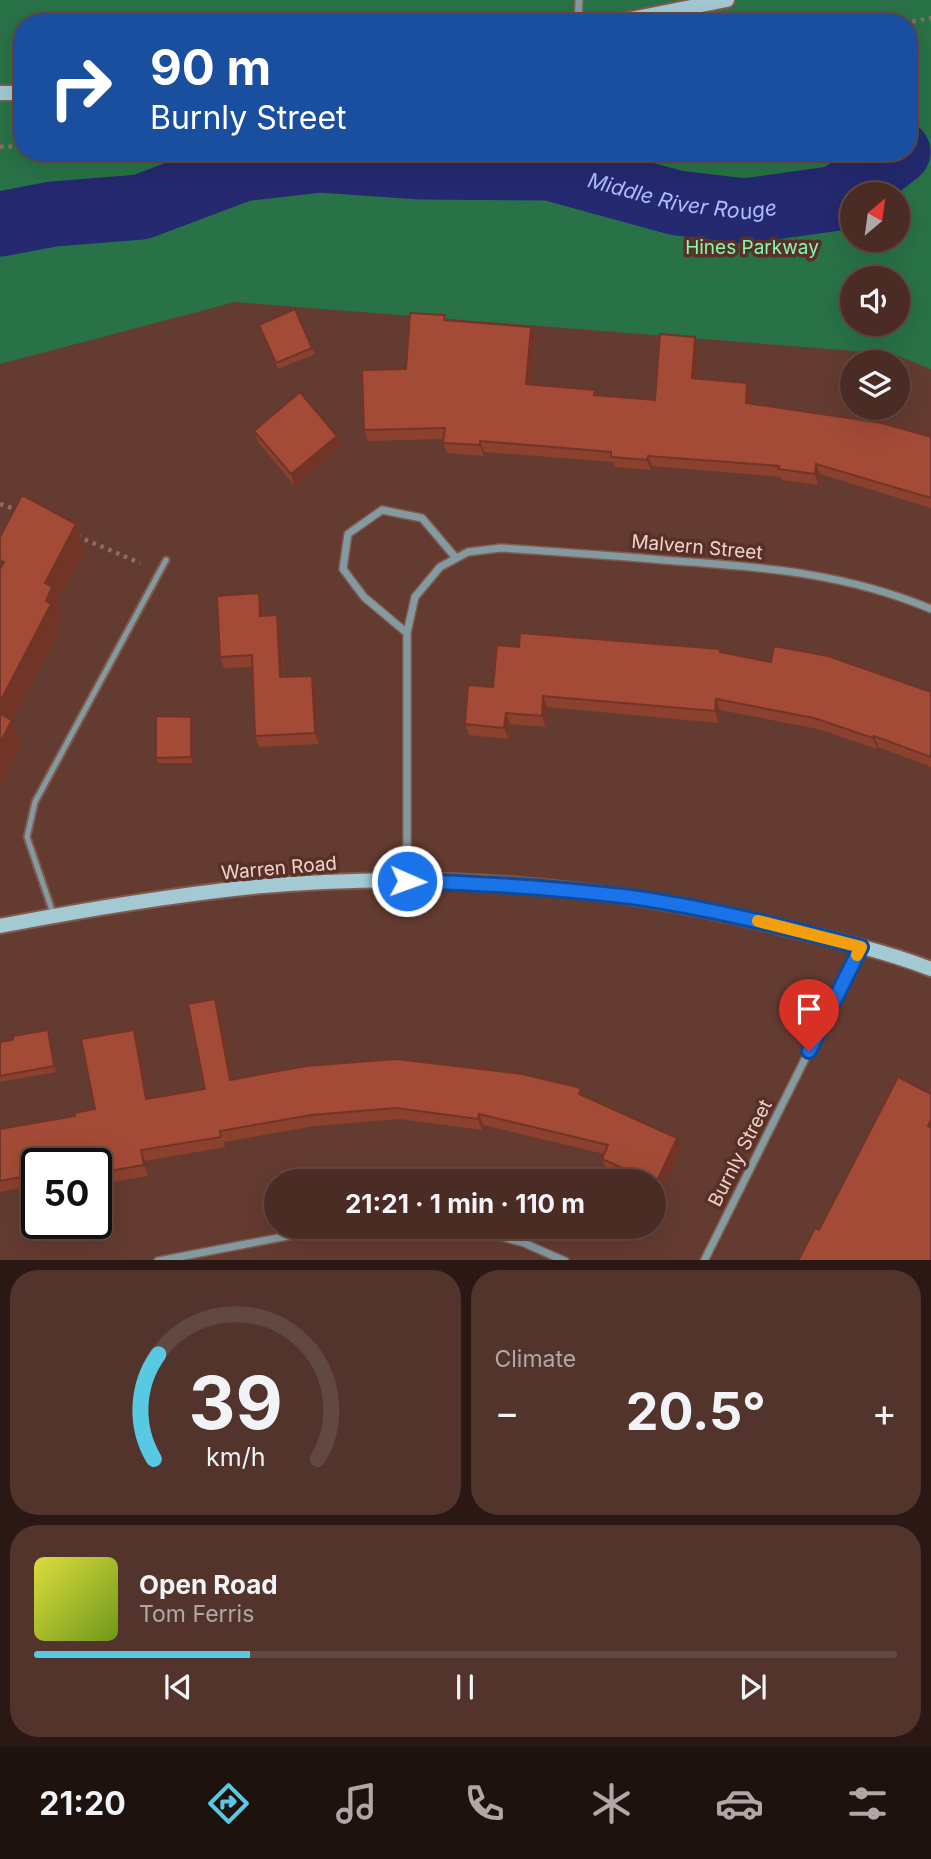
<!DOCTYPE html>
<html lang="en">
<head>
<meta charset="utf-8">
<style>
  :root { --surface:#4b2c25; --page:#52342d; --text:#f1f3f6; --muted:#b2a7a7; --line:#624842; --accent:#57c9e2 }
  body { margin:0; font-family:Inter,sans-serif; background:var(--page); color:var(--text); height:100vh; display:flex; flex-direction:column; font-size:26px; white-space:nowrap }
  * { box-sizing:border-box; margin:0 }
  p { font-size:23px; color:var(--muted) }
  .icon { flex:none; width:38px; height:38px; fill:none; stroke:currentColor; stroke-width:2; stroke-linecap:round; stroke-linejoin:round }
  .map { position:relative; height:1260px; overflow:hidden }
  .side { display:flex; flex-direction:column; gap:10px; padding:10px; background:#291814; flex:1 }
  .side>* { flex:none }
  .banner { position:absolute; left:14px; top:14px; width:903px; height:147px; border-radius:28px; box-shadow:0 7px 28px #0002,0 0 0 2px var(--line); background:#1a4fa0; color:#fff; overflow:hidden }
  .needle { width:46px; rotate:29deg }
  .controls { position:absolute; left:840px; top:182px; display:grid; gap:14px }
  .controls a { display:grid; place-items:center; width:70px; height:70px; border-radius:50%; background:var(--surface); box-shadow:0 7px 28px #0002,0 0 0 2px var(--line); font-size:35px }
  .speed { position:absolute; left:21px; top:1148px; display:flex; gap:14px; font-size:35px; font-weight:700; text-align:center }
  .speed>* { display:grid; place-content:center; width:91px; height:91px; border-radius:50%; background:var(--surface); box-shadow:0 7px 28px #0002,0 0 0 2px var(--line); line-height:1 }
  .speed .limit { border:4px solid #111; border-radius:10px; background:#fff; color:#111 }
  .pin { position:absolute; display:grid; place-items:center; width:60px; height:60px; color:#fff; margin:-72px -30px; border-radius:50% 50% 50% 0; rotate:-45deg; box-shadow:0 0 7px #0007 }
  .pin .icon { rotate:45deg }
  .me { position:absolute; width:77px; margin:-38px; rotate:92deg; stroke-linejoin:round; filter:drop-shadow(0 0 5px #0008) }
  .turn { display:flex; align-items:center; gap:24px; height:147px; padding:0 21px; font-size:32px }
  .turn .icon { width:91px; height:91px; stroke-width:2.5 }
  .turn b { display:block; font-size:49px; line-height:60px }
  .big { font-size:52px; font-weight:700; line-height:1.1 }
  .side .tile { flex:1; display:flex; flex-direction:column; justify-content:center; gap:10px; min-width:0; padding:0 24px; border-radius:28px; background:var(--page) }
  .side .dial { align-items:center; gap:0 }
  .dial svg { height:182px; overflow:visible; fill:none; stroke:var(--line); stroke-width:7; stroke-linecap:round; text-anchor:middle }
  .dial text { fill:var(--text); stroke:none }
  .song { display:flex; align-items:center; gap:21px }
  .cover { width:84px; height:84px; border-radius:10px; background:linear-gradient(135deg,hsl(60 70% 55%),hsl(80 70% 35%)) }
  .played { height:7px; border-radius:4px; background:linear-gradient(90deg,var(--accent) 25%,var(--line) 25%) }
  .keys { display:flex; justify-content:space-around; direction:ltr }
  .heat { display:flex; justify-content:space-between; align-items:center; font-size:38px; direction:ltr }
  .side .tiles { flex:1; display:grid; gap:10px; grid-template-columns:1fr 1fr }
  .tile:last-child { grid-column:span 2 }
  .trip { position:absolute; left:264px; top:1169px; width:402px; height:70px; border-radius:35px; background:var(--surface); box-shadow:0 7px 28px #0002,0 0 0 2px var(--line); font-weight:700; line-height:70px; text-align:center }
  .tab-bar { display:flex; height:112px; justify-content:space-around; align-items:center; background:#1e120f; color:var(--muted) }
  .tab-bar .icon { width:49px; height:49px }
  .tab-bar .current { color:var(--accent) }
  .tab-bar b { font-size:32px; color:var(--text) }
  .map>svg:first-child { display:block }
  .green { fill:#297247; fill-rule:evenodd }
  .lines { fill:none; stroke-linecap:round; stroke-linejoin:round }
  .river { stroke:#242970; stroke-width:65 }
  .lane-casing { stroke:#805a50; stroke-width:9 }
  .street-casing { stroke:#805a50; stroke-width:10 }
  .secondary-casing { stroke:#805a50; stroke-width:18 }
  .path { stroke:#8f6b62; stroke-width:4.5; stroke-dasharray:3.5 5; stroke-linecap:butt }
  .lane { stroke:#839aa0; stroke-width:5 }
  .street { stroke:#839aa0; stroke-width:7 }
  .secondary { stroke:#a3c9d2; stroke-width:14 }
  .wall { fill:#8c402e }
  .shaded-wall { fill:#723426 }
  .building { fill:#a34b36; stroke:#723426; stroke-width:2 }
  .route-casing { stroke:#114b97; stroke-width:18 }
  .route { stroke:#1a73e8; stroke-width:12 }
  .slow { stroke:#f59e0b; stroke-width:12 }
  .labels { text-anchor:middle; dominant-baseline:central; stroke-width:7; stroke-linejoin:round; paint-order:stroke }
  .park-label { font-size:19px; fill:#82faaf; stroke:#593027 }
  .street-label { font-size:19px; fill:#eed4ce; stroke:#593027 }
  .water-label { font-size:21px; font-style:italic; fill:#b0befd; stroke:#593027 }
</style>
</head>
<body>
<div class="map">
<svg width="931" height="1261" viewBox="0 0 931 1261">
  <rect width="100%" height="100%" fill="#643b31"/>
  <path class="green" d="M0,0H931V369L893,354L235,302L0,364ZM23,23H908V152H23ZM852,194H898V240H852ZM852,278H898V324H852Z"/>
  <g class="lines">
    <path class="river" id="s1" d="M0,224L53,214L141,207L242,169L321,160L421,167L549,168L677,203L745,211L838,198L898,152"/>
    <defs>
      <path id="lane" d="M54,916L27,837L35,802L166,560"/>
      <path id="street" d="M578,23L579,0
        M407,633L364,597L343,569L348,534L382,510L422,518L456,558
        M407,880V633L415,597L440,567L468,552L501,548C560,552 618,556 676,561C765,567 848,574 931,609
        M467,1227L524,1243L565,1261
        M158,1261L335,1227
        M704,1261L861,947"/>
      <path id="secondary" d="M610,23L727,0
        M0,93H23
        M0,926C83,910 167,896 252,887C430,870 615,885 788,929C836,940 885,951 931,969"/>
    </defs>
    <use href="#lane" class="lane-casing"/>
    <use href="#street" class="street-casing"/>
    <use href="#secondary" class="secondary-casing"/>
    <path class="path" d="M904,23L931,18
      M0,147L23,146
      M0,504L18,510
      M77,536L140,563"/>
    <use href="#lane" class="lane"/>
    <use href="#street" class="street"/>
    <use href="#secondary" class="secondary"/>
  </g>
  <path class="wall" d="M445,315L447,321L531,327L535,338L531,385L595,390L597,396L655,400L695,337L698,348L696,379L747,383L751,394L750,404L931,437V508L820,474L818,485L782,480L781,477L652,466L651,470L615,467L613,462L484,452V456L447,453L443,443L444,439L368,441L364,430Z
    M261,331L312,348L315,354L278,369Z
    M254,431L341,447L295,486L258,442Z
    M259,593L263,604L264,616L277,615L281,626L284,677L316,687L319,744L259,747L255,736L252,667L224,668L220,657Z
    M519,647L722,652L931,692V767L878,747L877,749L818,729L720,710L719,723L547,707L546,727L510,724L509,739L469,735L465,724L493,687Z
    M191,717L193,722V763H158L156,758Z
    M219,1010L232,1079L584,1096L681,1149L660,1194L654,1191V1181H632L606,1169L602,1159L604,1154L483,1125L482,1130L399,1119L315,1126L224,1142L225,1147L145,1161L148,1176L113,1182L109,1171L96,1174V1164H37V1185L0,1192V1129L75,1116L95,1109L138,1040L148,1099L205,1089Z
    M48,1030L50,1036L56,1072L0,1082V1042L13,1040Z"/>
  <path class="shaded-wall" d="M531,327L535,338L530,395L526,384Z
    M695,337L698,348L696,389L692,378Z
    M747,383L751,394L749,414L746,403Z
    M337,436L341,447L295,486L291,474Z
    M480,441L484,452V456L480,445Z
    M648,456L652,466L651,470L647,460Z
    M816,464L820,474L818,485L815,474Z
    M76,524L85,549L58,601L62,613L58,621L61,629L12,721L21,745L0,786V702L46,601L45,583Z
    M259,593L263,604L264,628L260,616Z
    M277,615L281,626L284,689L280,677Z
    M312,676L316,687L319,744L315,733Z
    M543,696L547,707L546,727L542,716Z
    M716,699L720,710L719,723L715,711Z
    M506,713L510,724L509,739L504,728Z
    M191,717L193,722V763L191,757Z
    M874,736L878,747L877,749L873,738Z
    M215,999L219,1010L234,1090L230,1080Z
    M48,1030L50,1036L56,1072L54,1066Z
    M134,1030L138,1040L150,1110L146,1099Z
    M479,1114L483,1125L482,1130L478,1119Z
    M677,1138L681,1149L660,1194L656,1183Z
    M141,1150L145,1161L148,1176L144,1165Z"/>
  <path class="building" d="M295,309L312,348L276,363L259,325Z
    M410,313L445,315L444,320L531,327L526,384L595,390L594,395L655,400L660,334L695,337L692,378L747,383L746,403L882,423L931,437V498L816,464L815,474L778,469L779,466L648,456L647,460L611,457V452L480,441V445L443,443L445,428L364,430L362,370L406,369Z
    M300,392L337,436L291,474L254,431Z
    M22,495L76,524L45,583L52,587L46,601L51,604L0,702V569L4,562L0,560V537Z
    M259,593L260,616L277,615L280,677L312,676L315,733L255,736L252,655L220,657L217,596Z
    M520,633L720,649V652L771,662L774,646L828,656L931,692V757L874,736L873,738L814,718L716,699L715,711L543,696L542,716L506,713L504,728L465,724L468,685L493,687L497,645L519,647Z
    M0,714L12,720L0,743Z
    M156,716L191,717V757L156,758Z
    M215,999L230,1080L306,1066L396,1059L522,1074L581,1088L579,1094L677,1138L656,1183L654,1181H652L602,1159L608,1145L479,1114L478,1119L396,1108L311,1115L220,1131L221,1137L141,1150L144,1165L109,1171L107,1160L89,1164H37V1174L0,1181V1129L75,1116L74,1113L95,1109L81,1039L134,1030L146,1099L205,1089L188,1004Z
    M48,1030L54,1066L0,1076V1042L13,1040V1036Z
    M898,1077L931,1094V1120L928,1126L931,1128V1261H798L815,1228L819,1230Z"/>
  <g class="lines">
    <defs>
      <path id="route" d="M407,881C482,883 556,888 631,897C709,908 785,927 861,947L809,1051"/>
    </defs>
    <use href="#route" class="route-casing"/>
    <use href="#route" class="route"/>
    <path class="slow" d="M758,921L861,947L857,955"/>
  </g>
  <g class="labels">
    <g class="park-label">
      <text x="752" y="247">Hines Parkway</text>
    </g>
    <g class="street-label">
      <text transform="translate(697 547) rotate(5)">Malvern Street</text>
      <text transform="translate(279 868) rotate(-5)">Warren Road</text>
      <text transform="translate(740 1153) rotate(-63)">Burnly Street</text>
    </g>
    <g class="water-label">
      <text stroke="none"><textPath href="#s1" startOffset="695">Middle River Rouge</textPath></text>
    </g>
  </g>
</svg>
<div class="controls">
<a><svg class="needle" viewBox="-14 -14 28 28"><path d="M0-13l5 13h-10z" fill="#e53935"/><path d="M0 13l5-13h-10z" fill="#b2a7a7"/></svg></a>
<a><svg class="icon" aria-label="sound" viewBox="0 0 24 24"><path d="M4 9h4l5-4v14l-5-4H4zM17 9q2 3 0 6"/></svg></a>
<a><svg class="icon" aria-label="layers" viewBox="0 0 24 24"><path d="M12 4l9 5-9 5-9-5zM3 14l9 5 9-5"/></svg></a>
</div>
<div class="speed"><div class="limit">50</div></div>
<div class="pin" style="left:809px;top:1051px;background:#d93025"><svg class="icon" aria-label="arrive" viewBox="0 0 24 24"><path d="M6 21V4h12l-3 4 3 4H6"/></svg></div>
<svg class="me" style="left:407px;top:881px" viewBox="-20 -20 40 40"><circle r="17" fill="#1a73e8" stroke="#fff" stroke-width="3"/><path d="M0-11L8 9 0 5-8 9z" fill="#fff"/></svg>
<div class="trip">21:21 · 1 min · 110 m</div>
<div class="banner">
<div class="turn"><svg class="icon" aria-label="right" viewBox="0 0 24 24"><path d="M7 20v-9h11M14 6l5 5-5 5"/></svg><div><b>90 m</b>Burnly Street</div></div>
</div>
</div>
<section class="side">
<div class="tiles">
<div class="tile dial"><svg viewBox="0 0 100 80">
<path d="M14 69A42 42 0 1 1 86 69"/>
<path d="M14 69A42 42 0 0 1 16 23" stroke="#57c9e2"/>
<text x="50" y="56" font-size="32" font-weight="700">39</text>
<text x="50" y="72" font-size="11">km/h</text>
</svg></div>
<div class="tile"><p>Climate</p>
<div class="heat"><a>−</a><b class="big">20.5°</b><a>+</a></div>
</div>
<div class="tile">
<div class="song"><i class="cover"></i><div><b>Open Road</b><p>Tom Ferris</p></div></div>
<div class="played"></div>
<div class="keys"><svg class="icon" aria-label="previous" viewBox="0 0 24 24"><path d="M18 5L8 12l10 7zM5 5v14"/></svg><svg class="icon" aria-label="pause" viewBox="0 0 24 24"><path d="M8 5v14M16 5v14"/></svg><svg class="icon" aria-label="next" viewBox="0 0 24 24"><path d="M6 5l10 7-10 7zM19 5v14"/></svg></div>
</div>
</div>
</section>
<nav class="tab-bar">
<b>21:20</b>
<svg class="icon current" aria-label="directions" viewBox="0 0 24 24"><path d="M12 3l9 9-9 9-9-9zM9 14v-3h6M13 9l2 2-2 2"/></svg>
<svg class="icon" aria-label="music" viewBox="0 0 24 24"><path d="M9 18V5l10-2v13"/><circle cx="6" cy="18" r="3"/><circle cx="16" cy="16" r="3"/></svg>
<svg class="icon" aria-label="phone" viewBox="0 0 24 24"><path d="M5 4h4l2 5-3 2q2 4 5 5l2-3 5 2v4C11 20 4 13 5 4z"/></svg>
<svg class="icon" aria-label="climate" viewBox="0 0 24 24"><path d="M12 3v18M4 7l16 10M4 17L20 7"/></svg>
<svg class="icon" aria-label="car" viewBox="0 0 24 24"><path d="M5 17H2v-5l4-1 3-4h7l3 4 3 1v5h-3M9 17h6M6 11h13"/><circle cx="7" cy="17" r="2"/><circle cx="17" cy="17" r="2"/></svg>
<svg class="icon" aria-label="filters" viewBox="0 0 24 24"><path d="M4 7h16M4 17h16"/><circle cx="9" cy="7" r="2"/><circle cx="15" cy="17" r="2"/></svg>
</nav>
</body>
</html>
